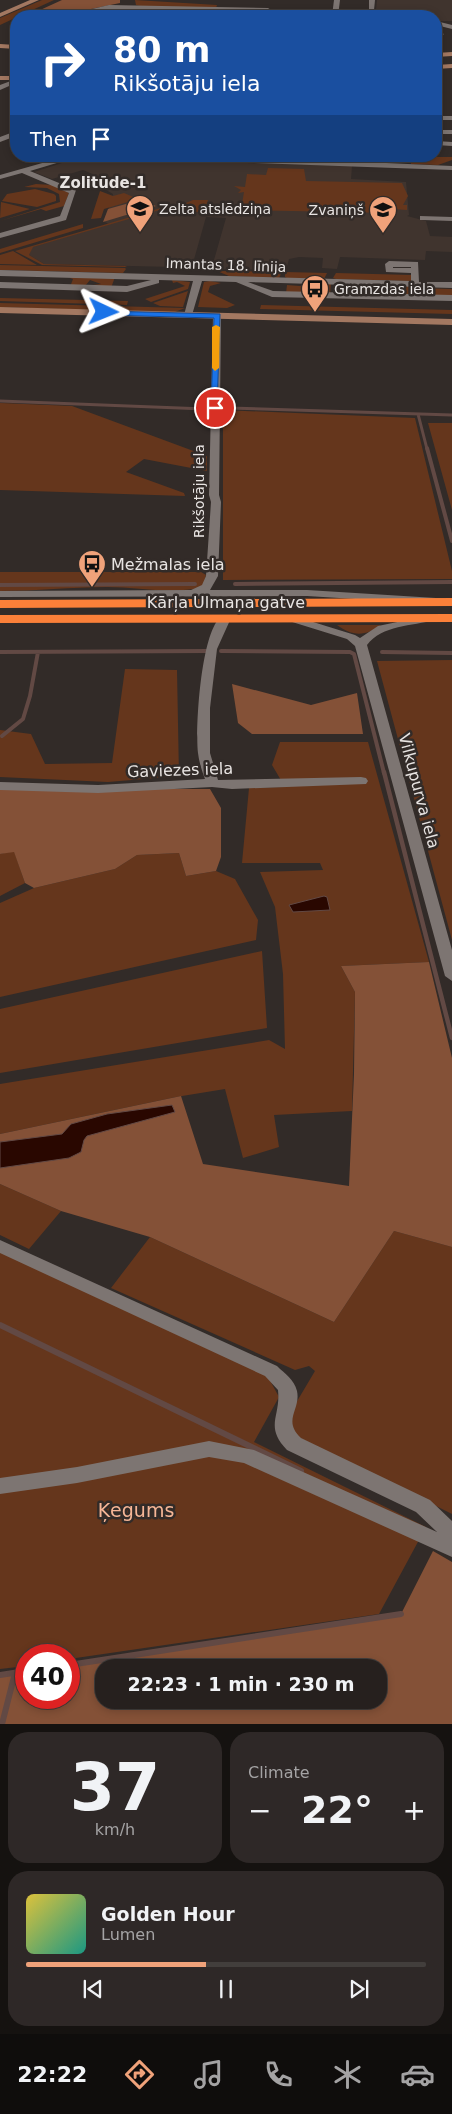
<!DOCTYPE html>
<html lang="en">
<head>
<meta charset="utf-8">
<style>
  :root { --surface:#26201e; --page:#2e2827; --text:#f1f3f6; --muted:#a4a3a4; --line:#423e3c; --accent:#f0a27a }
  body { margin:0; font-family:"DejaVu Sans",sans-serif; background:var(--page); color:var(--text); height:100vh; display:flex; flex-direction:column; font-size:19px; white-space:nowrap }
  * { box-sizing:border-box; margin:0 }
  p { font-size:16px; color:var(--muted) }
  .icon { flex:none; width:28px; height:28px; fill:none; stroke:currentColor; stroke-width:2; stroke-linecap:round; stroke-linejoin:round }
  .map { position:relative; height:1724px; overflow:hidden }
  .panel { display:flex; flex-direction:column; gap:8px; padding:8px; background:#151210; flex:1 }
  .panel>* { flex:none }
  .banner { position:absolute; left:10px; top:10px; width:432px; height:152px; border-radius:20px; box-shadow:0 2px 8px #0003,0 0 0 1px var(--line); background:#1a4fa0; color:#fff; overflow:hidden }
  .speed { position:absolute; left:15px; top:1644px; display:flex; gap:10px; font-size:25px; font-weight:700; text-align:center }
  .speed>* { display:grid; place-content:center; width:65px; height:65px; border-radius:50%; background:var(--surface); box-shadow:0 2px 8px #0003,0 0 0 1px var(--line); line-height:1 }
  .speed .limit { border:8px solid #d22; background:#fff; color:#111 }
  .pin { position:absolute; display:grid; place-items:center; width:42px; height:42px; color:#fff; margin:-21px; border:2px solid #fff; border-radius:50%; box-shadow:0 1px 5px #0007 }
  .me { position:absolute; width:55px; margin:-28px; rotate:92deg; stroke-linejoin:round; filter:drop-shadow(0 0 4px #0008) }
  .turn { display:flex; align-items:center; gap:18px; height:105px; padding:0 20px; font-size:22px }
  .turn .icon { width:65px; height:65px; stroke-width:2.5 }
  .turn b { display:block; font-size:35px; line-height:42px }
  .then { display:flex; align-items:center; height:48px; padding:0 20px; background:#0003; gap:10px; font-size:19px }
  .big { font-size:38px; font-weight:700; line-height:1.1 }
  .panel .tile { flex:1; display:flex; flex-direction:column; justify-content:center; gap:8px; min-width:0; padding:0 18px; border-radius:20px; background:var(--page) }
  .panel .dial { align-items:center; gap:0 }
  .dial b { font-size:65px; line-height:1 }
  .song { display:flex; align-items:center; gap:15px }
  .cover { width:60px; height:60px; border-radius:8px; background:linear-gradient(135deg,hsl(50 70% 55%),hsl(170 70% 35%)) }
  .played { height:5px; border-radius:2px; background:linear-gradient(90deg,var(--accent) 45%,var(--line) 45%) }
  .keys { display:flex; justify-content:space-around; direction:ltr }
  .heat { display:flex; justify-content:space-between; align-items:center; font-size:28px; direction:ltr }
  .panel .tiles { flex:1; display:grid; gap:8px; grid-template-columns:1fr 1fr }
  .tile:last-child { grid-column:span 2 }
  .trip { position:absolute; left:95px; top:1659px; width:292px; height:50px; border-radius:20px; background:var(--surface); box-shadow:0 2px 8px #0003,0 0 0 1px var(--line); font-weight:700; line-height:50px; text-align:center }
  .menu { display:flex; height:80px; justify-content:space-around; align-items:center; background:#0f0d0c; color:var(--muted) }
  .menu .icon { width:35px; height:35px }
  .menu .selected { color:var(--accent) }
  .menu b { font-size:22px; color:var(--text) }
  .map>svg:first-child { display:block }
  .built { fill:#40342e }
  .green { fill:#65361c }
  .forest { fill:#845137; fill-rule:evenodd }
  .water { fill:#290700; stroke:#624944 }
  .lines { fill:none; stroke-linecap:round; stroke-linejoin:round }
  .stream-far3 { stroke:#624944; stroke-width:3 }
  .stream-far2 { stroke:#624944; stroke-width:4 }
  .stream-far1 { stroke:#624944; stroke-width:4.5 }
  .stream { stroke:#624944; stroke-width:6 }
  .street { fill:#7d7572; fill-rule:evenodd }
  .secondary { fill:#a37861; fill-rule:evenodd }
  .highway { fill:#fb8039; fill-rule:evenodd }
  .route { fill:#1a73e8; stroke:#114b97 }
  .slow { fill:#f59e0b }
  .labels { text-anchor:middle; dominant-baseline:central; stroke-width:5; stroke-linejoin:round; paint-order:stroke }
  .far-poi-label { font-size:14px; fill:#e8e4e2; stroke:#322b28; text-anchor:start }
  .far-street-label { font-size:14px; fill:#e8e4e2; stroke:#322b28 }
  .far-neighbourhood-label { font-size:15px; font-weight:bold; fill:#e8e4e2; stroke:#322b28 }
  .poi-label { font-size:16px; fill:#e8e4e2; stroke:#322b28; text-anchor:start }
  .street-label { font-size:16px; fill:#e8e4e2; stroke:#322b28 }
  .near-park-label { font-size:19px; fill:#f6b696; stroke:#322b28 }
</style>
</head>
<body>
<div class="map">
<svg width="452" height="1724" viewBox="0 0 452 1724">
  <rect width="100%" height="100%" fill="#322b28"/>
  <path class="built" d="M377,0H452V21H436V16H418V11L376,10Z
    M87,156H233L247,163L352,166L351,179L406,182L409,215L407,216L426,221L430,236L452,237V252L426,251L425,260L340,257L337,269L322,268L323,258L299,257L289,259L286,270L213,269L212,267L226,218L206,217L193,263L175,267L44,264L29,255L32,247L109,224L105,222L113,194L101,187L104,179L83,170L52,179L34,172L65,162H75L73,160Z"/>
  <path class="green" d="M42,0H54L0,25V18Z
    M135,0L217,5L216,8L140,6L136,5Z
    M392,157H452V160L438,165L411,164V158Z
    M268,168L304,169L306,181L402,183L408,196L403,205H407V210L392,209V213L241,210L244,192L238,193L241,190L234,186L245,187L247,174L266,175Z
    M36,184L53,185L69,193L64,206L46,211L41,209L0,221L60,202L59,194L47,188L24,187Z
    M35,189L54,194L56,196V201L37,207L2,201L7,194Z
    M100,191L113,196L124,193L138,199L104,209L101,218L91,219Z
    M193,200H208L203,213L174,208Z
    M1,202L30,209L0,218Z
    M161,208L163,209L33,247L29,255L44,264L127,266L125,267L42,265L15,251Z
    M83,224V228L0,253V249Z
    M13,251L37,265L0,264V255Z
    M0,265L125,268L126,269L123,273L0,270Z
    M217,271L282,272L279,278L229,276Z
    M285,272L327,273L324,279L287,278L285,277Z
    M336,273L412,275V281L336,279L333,278Z
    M71,276L115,277L111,288L92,287L93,285L101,284L90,280L85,286L70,287L73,279L70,278Z
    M172,280L190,282L188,289L151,302L145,299L185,286L177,282L173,283Z
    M210,281L221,283L210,286L208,292L235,305L227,308L198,307L204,282Z
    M327,283H331L330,294L286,293L287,285L325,288Z
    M350,284L417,285V288L452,289V297L385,295L384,292L374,287L366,290Z
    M188,291L183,307L160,306L153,303Z
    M0,298L128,301L127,305L0,301Z
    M0,303L185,308L175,312H162L0,307Z
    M261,305L452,310V314L260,309Z
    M0,403L72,406L207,456V471L144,459L126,472L184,493L185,496L0,490Z
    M223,410L415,418L452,571V579L223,580Z
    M428,423H452V510Z
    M0,572H201L206,575L203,587C171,595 139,587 107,587C71,587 37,591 0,591Z
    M337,625H381C366,636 353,637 337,625Z
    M452,660V940L377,661Z
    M125,669L177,670L179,776L108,782L0,777V730L31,734L45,764L112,763Z
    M280,742H368L429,962L341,966L355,992L352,1111L274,1115L279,1147L243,1158L225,1089L176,1097L0,1134V1084L269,1040L285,1049L283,974L275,907L260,872L323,870L320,863H242L249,788L285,787L272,765Z
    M14,851L25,883L0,896V854Z
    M179,853L186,876L216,871L235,879L258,920L256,940L0,997V903L34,888L115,869L137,855Z
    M262,951L267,1028L0,1073V1009Z
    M0,1184L61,1211L29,1249L0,1235Z
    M394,1231L452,1247V1514L292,1434L290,1413L315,1371L309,1366L295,1370L111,1288L150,1237L334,1322Z
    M0,1250L267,1375L279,1397L254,1442L426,1527L379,1614L69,1659V1655H26V1666L0,1669Z"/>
  <path class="forest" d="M62,0H120V3L57,16H27Z
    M140,200L156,206L103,222L108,209Z
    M232,684L311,705L357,693L363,734H252L238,723Z
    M0,789H210L221,808V857L216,871L186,876L179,853L137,855L115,869L34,888L25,883L14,852L0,854Z
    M429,962L452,1058V1247L394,1231L334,1322L150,1237L61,1211L0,1184V1134L181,1096L203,1164L349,1186L354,1074L355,992L341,966Z
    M433,1551L452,1562V1724H0V1675L26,1671V1698H69V1665L401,1614ZM104,1668H379V1700H104Z"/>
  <path class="water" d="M324,896L327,897L330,910L293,912L289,905Z
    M172,1105L175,1112L87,1136L84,1140L81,1152L69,1158L0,1168V1142L62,1134L71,1124L107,1114Z"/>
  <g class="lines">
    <path class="stream-far3" d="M0,401L205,409
      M229,408L452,415
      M418,414L427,449"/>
    <path class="stream-far2" d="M427,448L452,541
      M235,584L452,582
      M0,585L195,584
      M221,651L350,652L354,654L384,773
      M0,652L209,651
      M382,652L452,653
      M2,736L23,719L30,696L38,652"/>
    <path class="stream-far1" d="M384,772L452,1038"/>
    <path class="stream" d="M0,1325L301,1471
      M69,1665L401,1614
      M0,1675L26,1671
      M2,1724L15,1673"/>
    <path class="street" d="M334,0H340L338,16H332Z
      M369,0H375L374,10L387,16L369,12Z
      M109,5L268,8L271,10L268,12L109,9L73,16H62Z
      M436,21L452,25V29L436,25Z
      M436,31L444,34L436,40Z
      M16,79V83L0,90V85Z
      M436,116H452V120H436Z
      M436,130H452V134H436Z
      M16,131V136L0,142V137Z
      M436,141L452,142V146L436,145Z
      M67,156H80L30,171L76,190L66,220L0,238V233L60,216L69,193L22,173L0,179V175Z
      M234,156L452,166V170L254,163Z
      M420,216L452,217V221L423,220H420Z
      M389,261L418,262L419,282H452V288L248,282L273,291L452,295V301L272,297L236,282L202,281L192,315L188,318L184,315L193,281L159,280V283L127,292L0,288V282L127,286L151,280L0,276V270L411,281V273L386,272L385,264ZM393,267H411V268H393Z
      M217,313L221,316L219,495L221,502L218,576L210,590H307L452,599V605L307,596L0,597V591L191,590L202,585L206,576L211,502L209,495L213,316Z
      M225,615L231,618L217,649L210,708V753L218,780L361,777L366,778L368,781L366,784L232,789L212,787L98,793L0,790V782L98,785L205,779C202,771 199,762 198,753C195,731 201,620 225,615Z
      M431,615L437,618L435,620C412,626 382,625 367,645L452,950V981L445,976L355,646L347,639L289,621L287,619L293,616L297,617L355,635L360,638L378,626Z
      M0,1240L277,1366C285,1374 294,1379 297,1391C301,1410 282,1420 301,1438L430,1500L452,1521V1557L244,1463L209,1457L77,1483L0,1494V1478L77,1467L209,1441L254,1450L437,1532L416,1512L287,1450C264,1426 281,1417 278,1390L265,1376L0,1253Z"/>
    <path class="secondary" d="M30,0H39L0,17V13Z
      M0,44L16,45V49L0,48Z
      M452,52V56L436,57V53Z
      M452,64V68L436,69V65Z
      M0,76H16V80H0Z
      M0,307L452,319V325L0,313Z"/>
    <path class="highway" d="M452,598V606L0,608V600Z
      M452,614V622L0,623V615Z"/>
  </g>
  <path class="route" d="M102,311L220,314L217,410L211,408L214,318L104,315L102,314Z"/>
  <path class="slow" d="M216,325L220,327L219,368L215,371L212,368V327Z"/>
  <defs>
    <symbol id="school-pin" viewBox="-11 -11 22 30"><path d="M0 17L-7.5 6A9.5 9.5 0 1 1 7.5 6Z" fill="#f0a27a" stroke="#322b28"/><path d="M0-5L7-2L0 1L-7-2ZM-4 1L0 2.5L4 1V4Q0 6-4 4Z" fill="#111"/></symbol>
    <symbol id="bus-pin" viewBox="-11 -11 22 30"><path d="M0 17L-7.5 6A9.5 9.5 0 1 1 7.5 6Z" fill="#f0a27a" stroke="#322b28"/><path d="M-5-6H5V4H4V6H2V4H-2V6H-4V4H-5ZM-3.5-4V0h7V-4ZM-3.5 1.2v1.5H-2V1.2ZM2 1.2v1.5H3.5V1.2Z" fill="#111"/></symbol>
  </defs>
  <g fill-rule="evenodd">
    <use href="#school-pin" x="124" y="193" width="32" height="43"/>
    <use href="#school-pin" x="367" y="194" width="32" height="43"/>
    <use href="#bus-pin" x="299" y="273" width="32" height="43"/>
    <use href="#bus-pin" x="76" y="548" width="32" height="43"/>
  </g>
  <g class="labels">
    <g class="far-poi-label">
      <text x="159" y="209">Zelta atslēdziņa</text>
      <text x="364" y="210" text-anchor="end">Zvaniņš</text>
      <text x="334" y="289">Gramzdas iela</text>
    </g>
    <g class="far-street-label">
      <text transform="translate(226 265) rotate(2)">Imantas 18. līnija</text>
      <text transform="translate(199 491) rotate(-90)">Rikšotāju iela</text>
    </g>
    <g class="far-neighbourhood-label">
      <text x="103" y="183">Zolitūde-1</text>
    </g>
    <g class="poi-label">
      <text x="111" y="564">Mežmalas iela</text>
    </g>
    <g class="street-label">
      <text x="226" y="602">Kārļa Ulmaņa gatve</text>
      <text transform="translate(180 770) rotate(-2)">Gaviezes iela</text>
      <text transform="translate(419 791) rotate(75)">Vilkupurva iela</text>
    </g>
    <g class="near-park-label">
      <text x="136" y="1510">Ķegums</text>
    </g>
  </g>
</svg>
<div class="speed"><div class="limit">40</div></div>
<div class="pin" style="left:215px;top:408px;background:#d93025"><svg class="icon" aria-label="arrive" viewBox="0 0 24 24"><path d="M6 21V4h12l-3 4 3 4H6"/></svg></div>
<svg class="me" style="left:104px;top:312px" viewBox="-20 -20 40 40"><path d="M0-17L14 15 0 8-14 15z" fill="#1a73e8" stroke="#fff" stroke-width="4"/></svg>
<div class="trip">22:23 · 1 min · 230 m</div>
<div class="banner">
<div class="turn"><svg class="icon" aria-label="right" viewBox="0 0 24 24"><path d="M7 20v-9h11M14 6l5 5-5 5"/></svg><div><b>80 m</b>Rikšotāju iela</div></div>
<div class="then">Then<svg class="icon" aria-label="arrive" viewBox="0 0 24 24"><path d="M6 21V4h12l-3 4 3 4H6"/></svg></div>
</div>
</div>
<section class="panel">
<div class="tiles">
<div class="tile dial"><b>37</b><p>km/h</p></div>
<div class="tile"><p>Climate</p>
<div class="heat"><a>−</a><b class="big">22°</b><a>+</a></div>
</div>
<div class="tile">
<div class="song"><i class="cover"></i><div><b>Golden Hour</b><p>Lumen</p></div></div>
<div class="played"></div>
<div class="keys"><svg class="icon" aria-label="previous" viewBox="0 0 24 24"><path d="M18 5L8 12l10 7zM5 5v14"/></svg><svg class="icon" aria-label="pause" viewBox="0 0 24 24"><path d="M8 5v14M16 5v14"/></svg><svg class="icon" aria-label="next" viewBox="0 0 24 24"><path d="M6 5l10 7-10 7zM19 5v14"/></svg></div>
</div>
</div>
</section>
<nav class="menu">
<b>22:22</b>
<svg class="icon selected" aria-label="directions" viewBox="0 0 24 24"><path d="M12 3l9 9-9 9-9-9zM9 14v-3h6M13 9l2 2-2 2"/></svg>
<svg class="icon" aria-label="music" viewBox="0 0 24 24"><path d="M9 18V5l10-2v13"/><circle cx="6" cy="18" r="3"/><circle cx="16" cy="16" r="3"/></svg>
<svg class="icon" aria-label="phone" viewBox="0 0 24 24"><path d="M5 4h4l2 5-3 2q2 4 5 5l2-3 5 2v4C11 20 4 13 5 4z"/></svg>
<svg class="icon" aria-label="climate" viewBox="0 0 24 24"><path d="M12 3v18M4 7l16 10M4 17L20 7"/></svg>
<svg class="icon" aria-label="car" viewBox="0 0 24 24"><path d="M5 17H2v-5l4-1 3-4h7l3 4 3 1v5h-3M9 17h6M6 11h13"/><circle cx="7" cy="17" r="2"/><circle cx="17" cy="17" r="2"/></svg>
</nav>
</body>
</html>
